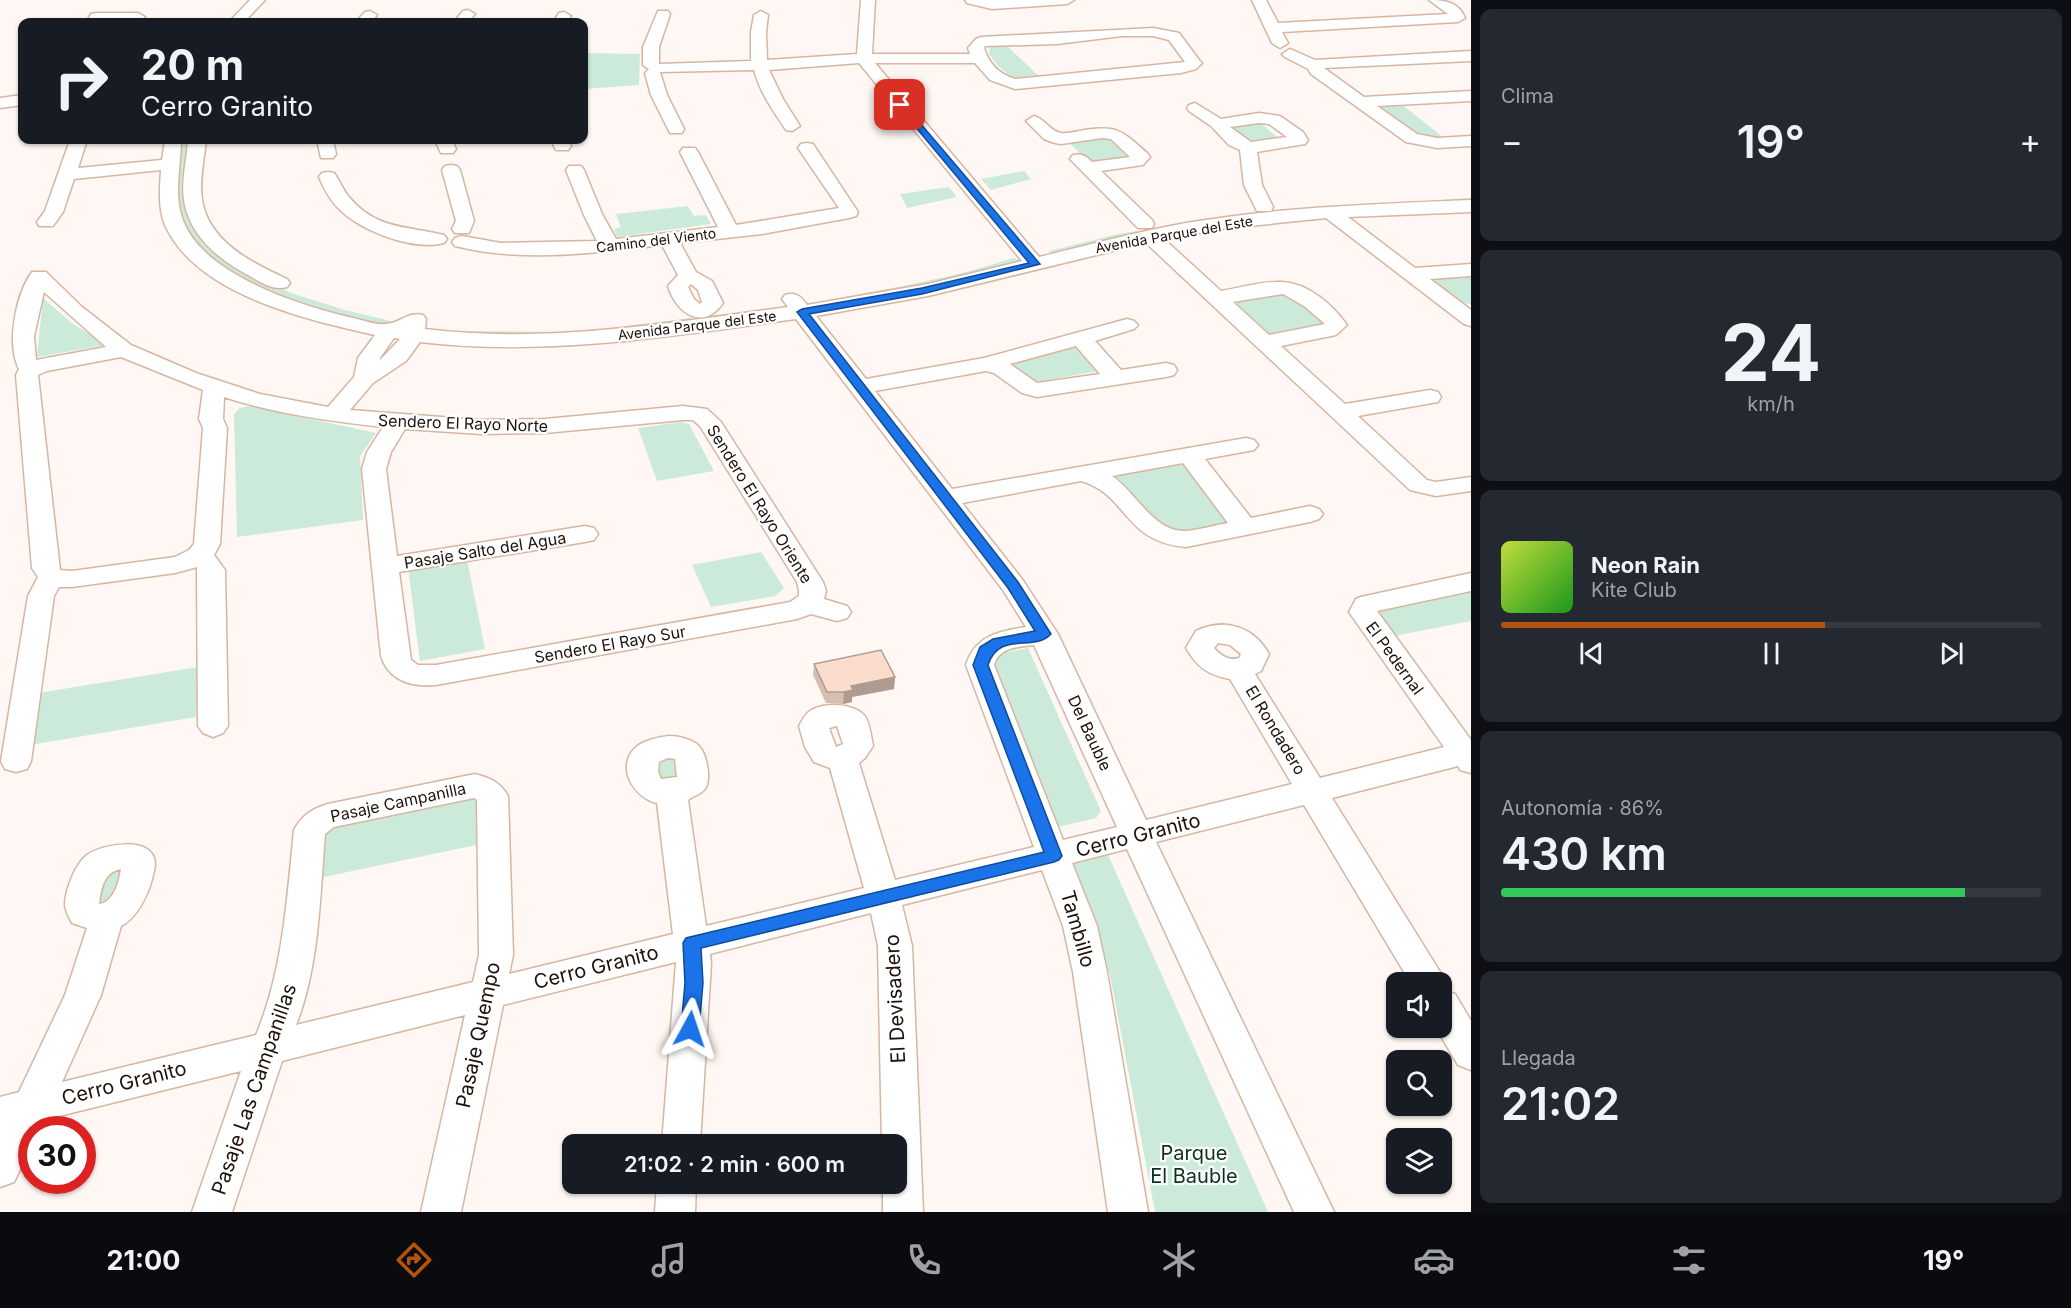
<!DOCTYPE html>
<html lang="es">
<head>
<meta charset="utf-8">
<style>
  :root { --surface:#171b24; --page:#242831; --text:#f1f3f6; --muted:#9ea1a6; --line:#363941; --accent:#b45309 }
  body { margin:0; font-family:Inter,sans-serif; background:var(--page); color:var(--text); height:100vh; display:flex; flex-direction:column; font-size:22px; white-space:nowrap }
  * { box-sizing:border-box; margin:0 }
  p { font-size:20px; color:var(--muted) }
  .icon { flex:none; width:33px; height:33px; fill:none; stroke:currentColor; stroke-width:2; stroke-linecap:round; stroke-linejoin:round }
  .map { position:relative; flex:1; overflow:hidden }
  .side { display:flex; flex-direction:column; gap:9px; padding:9px; background:#0d0f14; width:600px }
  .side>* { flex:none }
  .guide { position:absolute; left:18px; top:18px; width:570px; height:126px; border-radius:12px; box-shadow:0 2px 4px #0004; background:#171b24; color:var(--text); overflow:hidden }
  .buttons { position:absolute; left:1386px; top:972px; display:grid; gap:12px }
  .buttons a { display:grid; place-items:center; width:66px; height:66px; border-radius:12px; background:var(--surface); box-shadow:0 2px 4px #0004; font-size:30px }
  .speed { position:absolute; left:18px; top:1116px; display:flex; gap:12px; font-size:30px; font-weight:700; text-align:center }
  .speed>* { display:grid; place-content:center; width:78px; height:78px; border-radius:50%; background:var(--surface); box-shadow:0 2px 4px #0004; line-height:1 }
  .speed .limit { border:9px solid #d22; background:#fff; color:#111 }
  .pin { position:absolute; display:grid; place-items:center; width:51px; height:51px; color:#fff; margin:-26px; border-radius:12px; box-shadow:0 3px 9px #0006 }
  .me { position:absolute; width:66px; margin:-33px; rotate:5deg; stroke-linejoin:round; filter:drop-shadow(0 0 4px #0008) }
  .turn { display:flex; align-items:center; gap:21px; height:126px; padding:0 24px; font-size:27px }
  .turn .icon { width:78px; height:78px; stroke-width:2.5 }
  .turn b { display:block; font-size:42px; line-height:51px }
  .big { font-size:45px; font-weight:600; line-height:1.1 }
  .side .widget { flex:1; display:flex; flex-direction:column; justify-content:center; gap:9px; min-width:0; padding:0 21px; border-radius:12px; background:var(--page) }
  .side .dial { align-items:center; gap:0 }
  .dial b { font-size:78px; line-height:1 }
  .song { display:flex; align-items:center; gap:18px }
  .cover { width:72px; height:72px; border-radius:9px; background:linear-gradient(135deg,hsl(70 70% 55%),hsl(120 70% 35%)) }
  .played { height:6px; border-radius:3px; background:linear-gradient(90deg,var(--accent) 60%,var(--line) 60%) }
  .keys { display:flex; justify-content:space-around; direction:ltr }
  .heat { display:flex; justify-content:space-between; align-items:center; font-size:33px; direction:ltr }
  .charge { height:9px; border-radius:4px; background:linear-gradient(90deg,#34c759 86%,var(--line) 0) }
  .trip { position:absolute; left:562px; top:1134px; width:345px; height:60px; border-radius:12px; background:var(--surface); box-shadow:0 2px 4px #0004; font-weight:600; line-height:60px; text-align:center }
  .tab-bar { display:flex; height:96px; justify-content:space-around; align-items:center; background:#090b0e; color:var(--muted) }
  .tab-bar .icon { width:42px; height:42px }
  .tab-bar .active { color:var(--accent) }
  .tab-bar b { font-size:27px; color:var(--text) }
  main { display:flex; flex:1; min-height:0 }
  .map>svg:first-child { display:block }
  .green { fill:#cceada }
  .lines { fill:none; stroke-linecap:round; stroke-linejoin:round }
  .street-casing { stroke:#d7b5a1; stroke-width:3 }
  .street { fill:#fff; fill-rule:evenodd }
  .wall { fill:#d7beb0 }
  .shaded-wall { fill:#af9b90 }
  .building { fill:#faddcd; stroke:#af9b90; stroke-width:1.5 }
  .route { fill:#1a73e8; stroke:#114b97; stroke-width:1.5 }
  .labels { text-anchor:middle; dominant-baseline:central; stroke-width:4.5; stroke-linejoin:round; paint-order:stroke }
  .far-street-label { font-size:14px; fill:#1e120b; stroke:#fff }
  .street-label { font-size:16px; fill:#1e120b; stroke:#fff }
  .near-street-label { font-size:20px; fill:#1e120b; stroke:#fff }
  .near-park-label { font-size:20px; fill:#0c3121; stroke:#fff }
</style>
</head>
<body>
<main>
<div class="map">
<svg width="1471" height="1212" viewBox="0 0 1471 1212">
  <rect width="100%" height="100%" fill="#fef7f3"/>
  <path class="green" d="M990,45H1006L1039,76L1013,78L998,66L989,54Z
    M584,53L640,54L639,85L584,89Z
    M1400,103L1444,138C1408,142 1401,126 1374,105Z
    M1259,122L1281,140L1249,142L1229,124Z
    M1102,136L1111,138L1129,155L1127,157L1091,164L1067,141Z
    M183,140H191L187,181L228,259L291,293L345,310L391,321V323C377,328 357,319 343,315C292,302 238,286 201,247C196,241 190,236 187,229C172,201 181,170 183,140Z
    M1024,171L1031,179L991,190L981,179Z
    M949,187L957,197L907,208L900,194Z
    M1471,198V201L1343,207L1052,254L1049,251L1118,234L1264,211Z
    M688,206L694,216L706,215L711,224L617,237L614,229L621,227L616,214Z
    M1013,258L1025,261L990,271L827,303L825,301C888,288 952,279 1013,258Z
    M1471,276V304C1457,303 1446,292 1436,283L1435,279Z
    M1281,293L1291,294L1323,319V323L1320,326L1277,334L1266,333L1231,301Z
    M43,298L73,324L107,345L37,357Z
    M691,318L692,319L580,335L472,334L438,331L580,332Z
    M1078,346L1098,371L1031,383L1011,363Z
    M251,406L376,433L360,456L363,520L237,537L234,414L240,408Z
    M681,422L689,424L714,471L657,481L638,428Z
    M1177,464L1190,468L1229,518L1228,524L1177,533L1161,531L1114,481L1118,475Z
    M761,552L784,588L775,596L711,607L692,565Z
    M467,559L485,649L420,661L408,568Z
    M1471,592V621L1394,636L1374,612Z
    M1028,648L1101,811L1096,818L1058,827L1050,817L991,663L998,654Z
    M198,667L196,717L30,745L38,693Z
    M682,757L687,775L661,785L653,759Z
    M464,798L476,799L479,828L476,845L324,877L318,867L323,827Z
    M1108,855L1268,1212H1155L1110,975L1069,865Z
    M128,860L119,903L96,912L98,870Z"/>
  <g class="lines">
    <defs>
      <path id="street" d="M250,0H265L244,22H229Z
        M861,0H875L872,54H970L968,48L976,39L981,37L1153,28L1179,33L1199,60L1202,63L1196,69L1181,73L1015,89L990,80L975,63H875L1039,257C1088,245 1136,232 1186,223C1280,207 1376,204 1471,200V212L1348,217L1415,268L1471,264V276L1430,279L1471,310V326L1464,324L1326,218L1221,229L1164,239L1221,291C1240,288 1263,281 1282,282C1308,283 1333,305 1347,325L1336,335L1281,346L1345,404L1430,390L1438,392L1441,397L1438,402L1358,416L1427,480L1436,482L1471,477V491L1436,496L1410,490L1146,243L928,296L816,316L866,379L984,358L1127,319L1134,321L1138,325L1134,329L1095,341L1121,370L1166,363L1174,365L1177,370L1174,375L1166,377L1037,397L1022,393L994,373L986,371L875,391L952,489L1246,438L1254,440L1258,445L1254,450L1205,459L1251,518L1310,506L1319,509L1323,514L1319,519L1310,522L1186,547C1123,542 1128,494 1081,481L962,503L1022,579L1058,634L1146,820L1292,784L1230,679C1208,675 1197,667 1186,648L1196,631C1225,617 1254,627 1269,654L1261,671L1255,674L1320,778L1444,747L1349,612L1356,599L1361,597L1471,573V591L1377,611L1471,740V773L1460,770L1458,766L1332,798L1440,972L1445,982L1442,990L1455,994L1471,1021V1070L1458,1065L1436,1028H1442V982H1410L1304,805L1156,842L1334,1212H1294L1127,849L1072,863L1097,926L1107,972L1148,1212H1108L1073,972L1063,926L1042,870L902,905L912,946L923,1212H883V1184H897V1144H882L878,946L871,913L710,954L711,964L700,1144H662L676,962L503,1005L461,1212H421L465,1015L282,1061L232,1212H192L241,1071L43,1120L39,1130H32V1145L14,1182L0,1187V1097L19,1092L65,995L87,928L72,923C69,917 66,912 65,905C65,891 75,864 87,855C102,844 153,835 155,863C155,870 152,879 150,886C144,902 136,918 121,926L101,995L62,1082L256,1035C283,971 287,899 294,830C302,815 312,809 328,804L475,774C490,778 500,782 508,796L513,955L509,974L673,934L657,803C635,798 616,769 634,749C641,741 658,737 669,736C678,736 692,739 699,746C707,754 712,782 704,790C700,794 692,797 688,800L706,926L864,888L830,768L814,762L805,747L799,726C802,721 805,714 810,711C824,702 852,703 864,715C870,722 871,737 873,746L865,758L859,763L895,880L1034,847L966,665C975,636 999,631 1026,627L1003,590L796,319C673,336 545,357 420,342L406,361L373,383L350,410L481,420L545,419L683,406L707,409L721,422L823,582L826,591L824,599L847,606L851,612L847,618L837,621L811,614L797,619L436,685C412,687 389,681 381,656L362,469L367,452L383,427C330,421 276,414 224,397L223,419L227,428L220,544L214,555L225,570L228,726L223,733L213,737L203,733L198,726L197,567L175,573L72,587H59L54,596L31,761L27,769L16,772L5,769L1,761L28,596L38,577L32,568L16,375L19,369C6,344 16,294 32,272H46L82,307L131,345L196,373L260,394L328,407L354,377L358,358L375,335C308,320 196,295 165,225C158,208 160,188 161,170L74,179L63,212L53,226H39L37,222L45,211L70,140H87L78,168L162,160L165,140H181C181,168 172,198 185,225C209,277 302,306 353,318C363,320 375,325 385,324C399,324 408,311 423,315L426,319L425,329C545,344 669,323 788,307L782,299L785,295C797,292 800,296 807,305L928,284L1022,261L859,63L769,70L783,99L800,126L792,131L786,130C773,111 760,92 754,70L660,72L667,95L684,129L682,133H670L651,95L645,73L649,69L643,65V47L658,11H668L670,14L659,47V64L751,61V32L754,15L761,11L768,15L766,32L767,60L857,54ZM1122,36H1153L1169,40L1185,62L1015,79C999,74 989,64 984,48L985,46L1057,44ZM44,292L106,347L36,360L34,336ZM1283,294L1304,306L1325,324L1269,335L1233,302ZM394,338L400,339L380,360V358ZM1076,346L1100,374L1037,383L1010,364ZM121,357L203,390L199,419L203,428L194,544L189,550L175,557L72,571L60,570L38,375L47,371ZM683,420H693L700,426L797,582L799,591V596L790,602L436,665H418L411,660L399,572L585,542L594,540L598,534L594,528L585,526L397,556L386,469L391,452L405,429L481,434L545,433ZM1183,463L1228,523C1215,525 1200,530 1186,531C1154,533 1135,491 1112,476ZM1218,643L1230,645L1241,654L1239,658C1229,661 1221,656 1214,648ZM1034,645L1117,827L1063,840L994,665C999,647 1018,647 1034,645ZM837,726L843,744L836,747L829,728ZM668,758L675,759L677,777L661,779L658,771L659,762ZM474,798L477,800L479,955L473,982L296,1025C319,968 320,896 325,834L334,827ZM121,869C119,882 114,902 99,904C101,888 104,872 121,869Z
        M965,0H1074L1067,4L992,9L967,3Z
        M1252,0H1266L1278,23L1448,14L1429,0C1444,0 1459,2 1465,18L1458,22L1282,32L1288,43L1280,48L1272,43Z
        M468,10L475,14L468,22H454L463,11Z
        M370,11L377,15L371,22H356L365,12Z
        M564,12L571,16L567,22H553L559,13Z
        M96,13H138L145,17L138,21L91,20L89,17L91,14Z
        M1290,49L1315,60L1471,51V61L1324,68L1364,97L1471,91V101L1377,106L1417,134L1437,138L1471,136V146L1437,148L1406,142L1311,74L1308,69L1285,57L1282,54Z
        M22,95V105L0,108V98Z
        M1195,103L1221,119L1259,113L1280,116L1303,132L1308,140L1305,144L1257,152L1262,185L1273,207L1271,211H1257L1244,185L1240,150L1229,145L1211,126L1189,111L1187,108L1189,105ZM1259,123L1269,124L1287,137L1251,142L1230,127Z
        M1034,116C1045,119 1051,132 1061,133C1068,134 1078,131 1085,130C1119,125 1123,132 1147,153L1150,157L1143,165L1101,171L1152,220L1154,224L1152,228H1138L1070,159L1073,155C1082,153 1086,156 1092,162L1130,157L1111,139L1102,138L1061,144L1055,143L1044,139L1026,121Z
        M188,140H206C204,160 199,181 202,200C209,242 252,263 287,279L290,283L287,287C273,291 260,282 248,275C219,260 189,235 184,200C181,181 187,160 188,140Z
        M317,140H333L336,154L333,158H321Z
        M435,140H452L456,149L453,153H441Z
        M551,140H568L571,146L568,150H556Z
        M807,143L813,144L858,212L856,216L849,218L762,234L680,243L696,272L712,281L723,303C703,332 676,313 668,286L678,275L662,245C594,253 523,263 455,246L452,242L455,238L462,236L501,243L597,241L584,215L566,170L569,166H581L584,170L602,214L616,239L718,227L680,152L683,148H695L698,152L736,225L839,208L798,148L801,144ZM691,284L698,290L702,302L700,304L694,299L688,287Z
        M451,165L457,166L460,170L474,221L469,233H455L452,229L456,221L442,170L445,166Z
        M328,172L334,173C340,181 343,190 349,197C376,230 408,226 444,235L447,239L444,243C413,251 361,231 339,209C330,200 324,189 319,177L322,173Z
        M657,1184H696L695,1212H655Z"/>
    </defs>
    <use href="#street" class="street-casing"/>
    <use href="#street" class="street"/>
  </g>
  <path class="wall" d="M814,664L895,677L894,689L852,697V702L843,704L826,703L813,675Z"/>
  <path class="shaded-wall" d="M895,677L894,689L852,697V702L843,704L844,692L851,686Z"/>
  <path class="building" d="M881,650L895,677L851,686L853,690L844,692H827L814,664Z"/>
  <path class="route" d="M898,103H903L1040,264L922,294L809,314L1018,582L1051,634C1034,653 999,630 988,665L1062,856L1059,860L1054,862L701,948L703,983L699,1029L697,1035L690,1037L684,1035L681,1029L685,983L683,943L686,938L1044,852L973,665L980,647L993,639L1035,631L1008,588L797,312L802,309L922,288L1029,263L898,106Z"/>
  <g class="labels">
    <g class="far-street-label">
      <text transform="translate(1174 234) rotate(-10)">Avenida Parque del Este</text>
      <text transform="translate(656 240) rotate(-7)">Camino del Viento</text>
      <text transform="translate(697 325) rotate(-7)">Avenida Parque del Este</text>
    </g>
    <g class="street-label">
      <text transform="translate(463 423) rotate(2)">Sendero El Rayo Norte</text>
      <text transform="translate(760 504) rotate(58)">Sendero El Rayo Oriente</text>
      <text transform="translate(485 550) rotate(-9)">Pasaje Salto del Agua</text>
      <text transform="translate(610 644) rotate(-10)">Sendero El Rayo Sur</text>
      <text transform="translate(1395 658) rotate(54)">El Pedernal</text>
      <text transform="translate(1276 730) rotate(59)">El Rondadero</text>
      <text transform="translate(1090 733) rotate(65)">Del Bauble</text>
      <text transform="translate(398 802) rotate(-12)">Pasaje Campanilla</text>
    </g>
    <g class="near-street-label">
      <text transform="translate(1138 835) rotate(-14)">Cerro Granito</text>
      <text transform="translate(1078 929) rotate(74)">Tambillo</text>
      <text transform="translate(596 967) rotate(-14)">Cerro Granito</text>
      <text transform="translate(895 999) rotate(-93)">El Devisadero</text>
      <text transform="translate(478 1035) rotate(-78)">Pasaje Quempo</text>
      <text transform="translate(124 1083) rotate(-14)">Cerro Granito</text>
      <text transform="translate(254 1089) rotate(-71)">Pasaje Las Campanillas</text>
    </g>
    <g class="near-park-label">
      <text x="1194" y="1153">Parque<tspan x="1194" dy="23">El Bauble</tspan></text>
    </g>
  </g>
</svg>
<div class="buttons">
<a><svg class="icon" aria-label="sound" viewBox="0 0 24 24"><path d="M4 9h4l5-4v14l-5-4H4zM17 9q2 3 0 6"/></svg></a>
<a><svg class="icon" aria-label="search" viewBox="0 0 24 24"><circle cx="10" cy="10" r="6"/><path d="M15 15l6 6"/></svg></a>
<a><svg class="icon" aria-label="layers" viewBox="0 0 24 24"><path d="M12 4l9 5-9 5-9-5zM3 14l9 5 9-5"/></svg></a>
</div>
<div class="speed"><div class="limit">30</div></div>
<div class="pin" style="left:900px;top:105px;background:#d93025"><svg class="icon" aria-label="arrive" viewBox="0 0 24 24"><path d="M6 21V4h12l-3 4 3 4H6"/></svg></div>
<svg class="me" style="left:690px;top:1029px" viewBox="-20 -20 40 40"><path d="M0-17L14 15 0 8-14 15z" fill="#1a73e8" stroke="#fff" stroke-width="4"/></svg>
<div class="trip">21:02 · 2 min · 600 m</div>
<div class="guide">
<div class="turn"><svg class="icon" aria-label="right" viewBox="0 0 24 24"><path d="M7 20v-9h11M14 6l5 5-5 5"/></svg><div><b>20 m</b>Cerro Granito</div></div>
</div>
</div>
<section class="side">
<div class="widget"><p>Clima</p>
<div class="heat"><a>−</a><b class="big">19°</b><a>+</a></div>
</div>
<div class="widget dial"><b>24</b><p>km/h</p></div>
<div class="widget">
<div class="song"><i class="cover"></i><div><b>Neon Rain</b><p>Kite Club</p></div></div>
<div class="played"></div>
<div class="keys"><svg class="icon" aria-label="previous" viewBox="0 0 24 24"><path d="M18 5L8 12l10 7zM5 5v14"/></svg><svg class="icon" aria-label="pause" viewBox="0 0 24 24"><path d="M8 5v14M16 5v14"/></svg><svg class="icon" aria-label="next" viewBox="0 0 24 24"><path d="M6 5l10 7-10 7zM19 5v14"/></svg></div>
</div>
<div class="widget"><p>Autonomía · 86%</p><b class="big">430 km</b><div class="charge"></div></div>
<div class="widget"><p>Llegada</p><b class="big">21:02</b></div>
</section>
</main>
<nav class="tab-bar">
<b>21:00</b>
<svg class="icon active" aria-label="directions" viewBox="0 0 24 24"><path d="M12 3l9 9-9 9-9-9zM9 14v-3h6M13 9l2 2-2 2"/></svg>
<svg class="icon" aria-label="music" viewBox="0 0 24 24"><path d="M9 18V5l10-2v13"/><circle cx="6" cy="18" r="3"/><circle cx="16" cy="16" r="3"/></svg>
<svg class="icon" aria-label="phone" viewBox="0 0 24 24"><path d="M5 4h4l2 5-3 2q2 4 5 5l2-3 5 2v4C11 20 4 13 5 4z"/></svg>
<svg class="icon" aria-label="climate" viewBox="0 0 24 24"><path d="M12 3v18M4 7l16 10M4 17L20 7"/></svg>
<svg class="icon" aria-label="car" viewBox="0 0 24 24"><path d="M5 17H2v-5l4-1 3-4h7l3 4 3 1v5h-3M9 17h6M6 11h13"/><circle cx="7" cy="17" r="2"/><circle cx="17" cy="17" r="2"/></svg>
<svg class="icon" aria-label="filters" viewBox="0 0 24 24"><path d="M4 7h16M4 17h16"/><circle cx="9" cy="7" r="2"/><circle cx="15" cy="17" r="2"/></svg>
<b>19°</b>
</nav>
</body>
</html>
